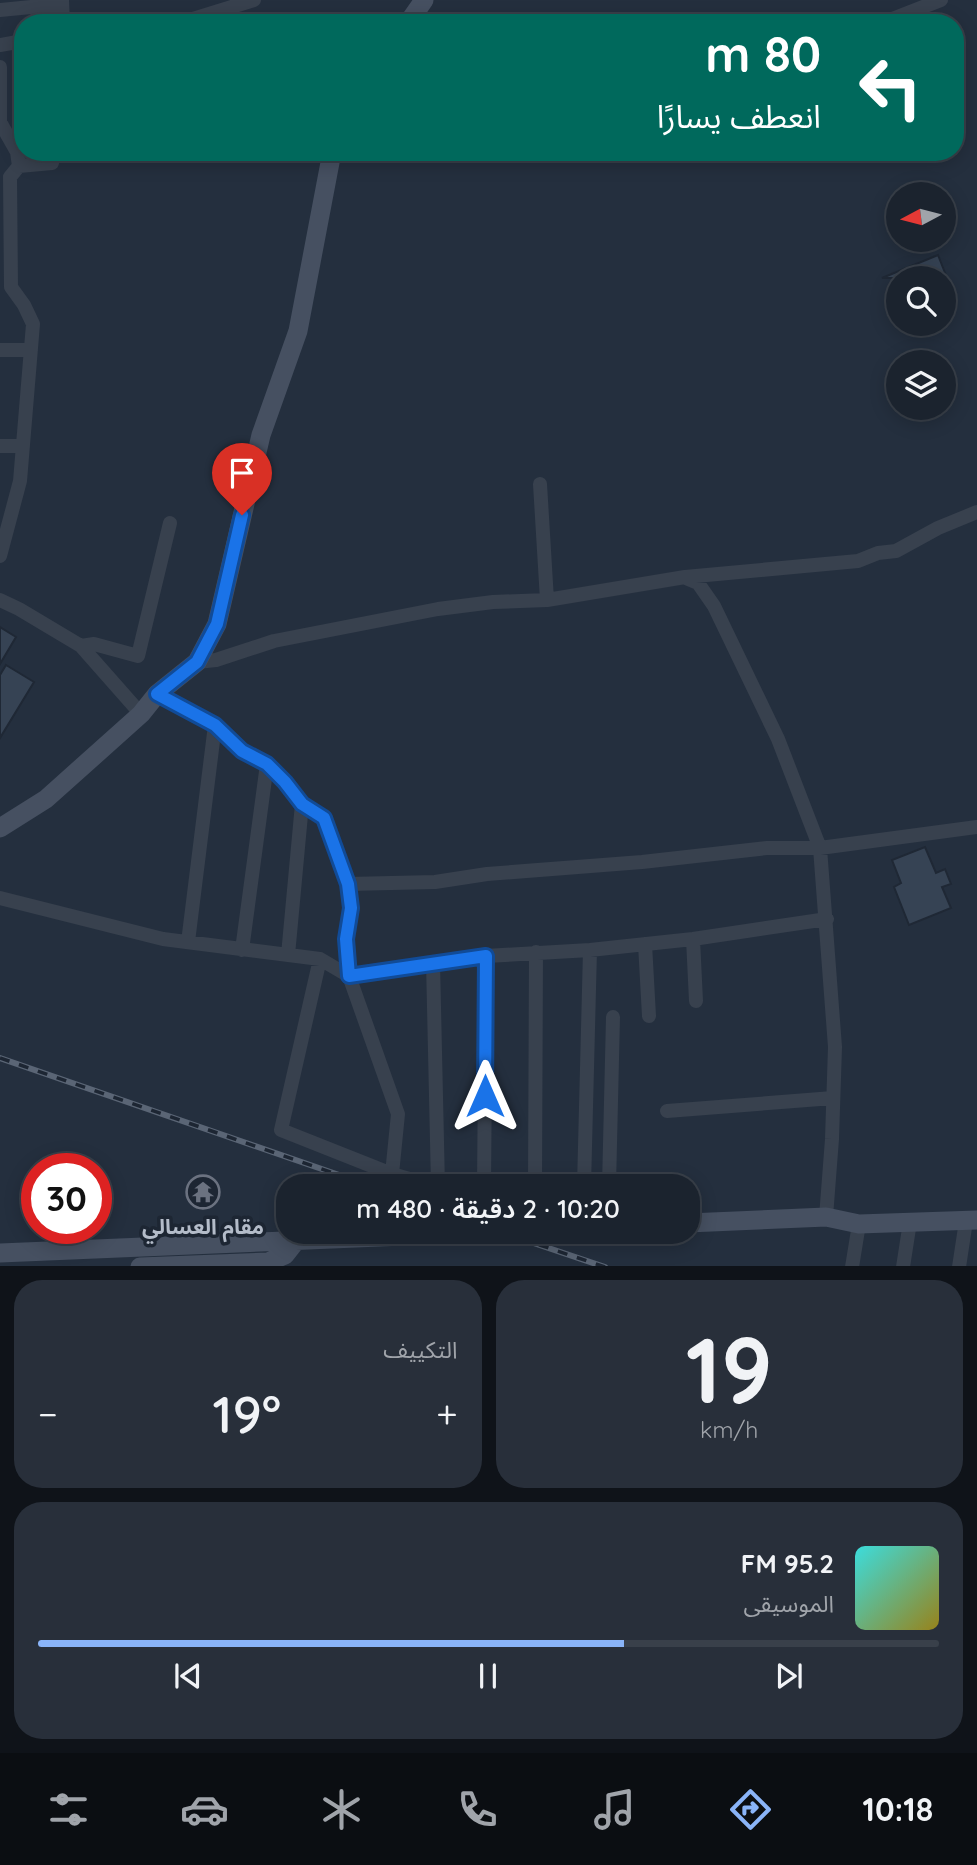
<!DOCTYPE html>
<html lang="ar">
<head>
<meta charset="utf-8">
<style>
  :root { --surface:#1b232e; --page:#282f3a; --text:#f1f3f6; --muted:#a0a4aa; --line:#39404a; --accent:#8ab4f8 }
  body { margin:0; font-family:Quicksand,"Noto Sans Arabic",sans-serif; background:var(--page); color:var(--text); direction:rtl; height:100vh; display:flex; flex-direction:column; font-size:26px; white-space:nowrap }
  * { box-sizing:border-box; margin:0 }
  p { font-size:23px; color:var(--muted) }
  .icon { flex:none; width:38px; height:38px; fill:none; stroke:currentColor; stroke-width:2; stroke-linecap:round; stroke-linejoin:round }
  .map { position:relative; height:1266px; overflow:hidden; direction:ltr }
  .panel { display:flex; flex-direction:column; gap:14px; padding:14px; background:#0f1319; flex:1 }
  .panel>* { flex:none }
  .hud { position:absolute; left:14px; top:14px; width:950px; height:147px; border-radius:28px; box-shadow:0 4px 18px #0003,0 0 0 2px var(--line); direction:rtl; background:#00695c; color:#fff; overflow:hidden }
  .needle { width:46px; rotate:263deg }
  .buttons { position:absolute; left:886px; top:182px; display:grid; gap:14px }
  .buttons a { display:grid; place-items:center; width:70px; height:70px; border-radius:50%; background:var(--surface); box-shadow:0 4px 18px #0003,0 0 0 2px var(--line); font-size:35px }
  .speed { position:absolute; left:21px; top:1153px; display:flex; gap:14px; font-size:35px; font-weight:700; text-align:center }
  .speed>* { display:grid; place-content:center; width:91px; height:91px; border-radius:50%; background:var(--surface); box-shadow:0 4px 18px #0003,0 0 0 2px var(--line); line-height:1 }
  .speed .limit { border:10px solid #d22; background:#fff; color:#111 }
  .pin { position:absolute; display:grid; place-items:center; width:60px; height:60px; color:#fff; margin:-72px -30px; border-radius:50% 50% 50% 0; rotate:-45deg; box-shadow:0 0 7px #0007 }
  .pin .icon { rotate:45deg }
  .me { position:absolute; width:77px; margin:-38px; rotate:0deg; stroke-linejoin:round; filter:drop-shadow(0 0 5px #0008) }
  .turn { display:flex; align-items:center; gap:24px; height:147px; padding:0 28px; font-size:32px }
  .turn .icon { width:91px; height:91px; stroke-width:2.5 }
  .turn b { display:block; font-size:49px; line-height:60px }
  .big { font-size:52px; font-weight:600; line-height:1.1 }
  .panel .card { flex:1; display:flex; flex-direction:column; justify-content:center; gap:10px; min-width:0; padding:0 24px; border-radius:28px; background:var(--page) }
  .panel .dial { align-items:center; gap:0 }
  .dial b { font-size:91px; line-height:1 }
  .song { display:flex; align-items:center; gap:21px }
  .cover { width:84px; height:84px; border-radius:10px; background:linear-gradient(135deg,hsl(180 70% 55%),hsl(50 70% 35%)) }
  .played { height:7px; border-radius:4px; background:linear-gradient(90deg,var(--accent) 65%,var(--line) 65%) }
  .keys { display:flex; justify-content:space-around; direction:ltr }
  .heat { display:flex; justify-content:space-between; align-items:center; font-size:38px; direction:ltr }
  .panel .tiles { flex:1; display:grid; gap:14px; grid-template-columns:1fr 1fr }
  .card:last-child { grid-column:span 2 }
  .trip { position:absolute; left:276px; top:1174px; width:424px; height:70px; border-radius:28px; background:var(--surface); box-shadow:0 4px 18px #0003,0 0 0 2px var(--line); font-weight:600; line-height:70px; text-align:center; direction:rtl }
  .tabs { display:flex; height:112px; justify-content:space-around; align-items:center; background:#0b0e12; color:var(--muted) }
  .tabs .icon { width:49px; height:49px }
  .tabs .active { color:var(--accent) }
  .tabs b { font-size:32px; color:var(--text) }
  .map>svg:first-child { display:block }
  .building { fill:#364354; stroke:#1f2835; stroke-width:2 }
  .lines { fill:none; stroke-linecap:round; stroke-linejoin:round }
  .street { stroke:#38414e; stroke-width:14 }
  .secondary { stroke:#465061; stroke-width:19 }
  .rail-casing { stroke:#5a6575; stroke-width:6 }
  .rail { stroke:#1d2633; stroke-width:3.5; stroke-dasharray:10; stroke-linecap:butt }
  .route-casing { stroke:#114b97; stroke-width:18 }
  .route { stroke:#1a73e8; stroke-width:12 }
  .labels { text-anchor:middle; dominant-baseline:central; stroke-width:7; stroke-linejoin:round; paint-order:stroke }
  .poi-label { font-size:21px; font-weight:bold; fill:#b4bcc9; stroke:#1d2633 }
</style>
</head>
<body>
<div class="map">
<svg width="977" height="1267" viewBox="0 0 977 1267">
  <rect width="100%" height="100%" fill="#242f3e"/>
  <path class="building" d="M938,255L947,278H882Z
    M0,627L16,637L0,664Z
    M6,665L34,682L0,738V675Z
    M925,847L936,873L945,869L951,884L942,887L951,908L909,925L894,887L901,883L892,860Z"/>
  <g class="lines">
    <path class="street" d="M62,0L63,23
      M0,10L62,4
      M111,23L125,20L132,23
      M180,23L254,0
      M882,23L941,0
      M0,45L23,41
      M0,67V122L17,152L19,166
      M0,350H31
      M0,446H23
      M540,484L547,600
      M0,556L20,481L33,324L24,305L11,287L10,177L19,166L52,163
      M686,578L698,583L714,606L778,739L820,848L835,1047L832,1139L826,1217
      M0,600L19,609L81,646L141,714
      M81,646L94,644L138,656L170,523
      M197,662L216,660L274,641L438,609L493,602L547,600L685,577L858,561L878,553L896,551L938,528L977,512
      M157,694L215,725L242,751L267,764L285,782L302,804L324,818L348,884L351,908L347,939L349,976L398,1114L392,1174
      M348,884L435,882L487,874L642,862L767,848H820L977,827
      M0,898L163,939L320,959L349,976L486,956L590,950L693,939L827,919
      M693,939L696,1001
      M188,942L215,725
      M645,944L649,1016
      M242,950L267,764
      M288,955L302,804
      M320,959L281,1130L392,1174L434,1186
      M433,962L438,1186
      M667,1111L833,1098
      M484,1186L486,956
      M535,1186L536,952
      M584,1186L590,950
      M609,1186L613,1017
      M852,1267L859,1224
      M903,1267L910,1222
      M959,1267L966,1221"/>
    <path class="secondary" d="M408,23L424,0
      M0,828L46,799L141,714L157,694L197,662L217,624L261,435L298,331L332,152
      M688,1223L826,1217L859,1224L977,1220
      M0,1253L500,1232
      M140,1267L268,1262L285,1255L296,1241"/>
    <defs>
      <path id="rail" d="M0,1058L371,1186
        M501,1232L605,1267"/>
    </defs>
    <use href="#rail" class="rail-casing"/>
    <use href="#rail" class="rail"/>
  </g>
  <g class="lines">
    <defs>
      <path id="route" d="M242,515L217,624L197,662L157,694L215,725L242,751L267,764L285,782L302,804L324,818L348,884L351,908L346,939L349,976L486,956L485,1096"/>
    </defs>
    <use href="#route" class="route-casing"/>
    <use href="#route" class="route"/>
  </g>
  <defs>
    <symbol id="temple-ring" viewBox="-11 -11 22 22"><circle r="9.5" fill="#1d2633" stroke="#6b7280" stroke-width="1.5"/><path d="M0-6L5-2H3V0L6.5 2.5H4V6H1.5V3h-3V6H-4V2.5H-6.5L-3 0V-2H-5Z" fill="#6b7280"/></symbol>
  </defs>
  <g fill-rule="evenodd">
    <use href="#temple-ring" x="184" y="1173" width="38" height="38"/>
  </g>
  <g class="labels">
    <g class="poi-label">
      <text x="203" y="1226">مقام العسالي</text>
    </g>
  </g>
</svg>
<div class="buttons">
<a><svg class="needle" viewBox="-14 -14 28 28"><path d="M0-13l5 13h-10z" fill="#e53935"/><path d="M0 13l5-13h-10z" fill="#a0a4aa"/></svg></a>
<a><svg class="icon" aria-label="search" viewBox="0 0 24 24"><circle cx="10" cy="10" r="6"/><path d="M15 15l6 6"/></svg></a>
<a><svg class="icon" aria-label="layers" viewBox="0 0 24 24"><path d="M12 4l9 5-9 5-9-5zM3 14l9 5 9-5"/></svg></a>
</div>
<div class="speed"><div class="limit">30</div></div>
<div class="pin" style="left:242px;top:515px;background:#d93025"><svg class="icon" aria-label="arrive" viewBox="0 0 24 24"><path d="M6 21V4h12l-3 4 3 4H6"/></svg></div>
<svg class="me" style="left:485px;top:1096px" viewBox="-20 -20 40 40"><path d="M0-17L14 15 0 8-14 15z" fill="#1a73e8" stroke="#fff" stroke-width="4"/></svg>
<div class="trip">10:20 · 2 دقيقة · 480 m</div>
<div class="hud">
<div class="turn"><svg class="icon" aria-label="left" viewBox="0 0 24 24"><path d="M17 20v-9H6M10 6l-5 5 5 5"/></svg><div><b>80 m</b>انعطف يسارًا</div></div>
</div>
</div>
<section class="panel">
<div class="tiles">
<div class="card dial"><b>19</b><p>km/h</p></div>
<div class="card"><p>التكييف</p>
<div class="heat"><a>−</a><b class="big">19°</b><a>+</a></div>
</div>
<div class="card">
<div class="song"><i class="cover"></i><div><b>95.2 FM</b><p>الموسيقى</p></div></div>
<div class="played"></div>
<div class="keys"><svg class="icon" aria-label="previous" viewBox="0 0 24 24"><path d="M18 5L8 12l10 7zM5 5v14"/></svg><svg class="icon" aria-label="pause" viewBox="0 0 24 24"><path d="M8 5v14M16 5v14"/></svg><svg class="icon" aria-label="next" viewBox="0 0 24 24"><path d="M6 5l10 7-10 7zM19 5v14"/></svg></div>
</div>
</div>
</section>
<nav class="tabs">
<b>10:18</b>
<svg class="icon active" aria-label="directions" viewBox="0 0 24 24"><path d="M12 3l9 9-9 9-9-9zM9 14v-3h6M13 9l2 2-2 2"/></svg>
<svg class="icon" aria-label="music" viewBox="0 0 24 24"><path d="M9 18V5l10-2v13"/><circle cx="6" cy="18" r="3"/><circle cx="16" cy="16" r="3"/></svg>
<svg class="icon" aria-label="phone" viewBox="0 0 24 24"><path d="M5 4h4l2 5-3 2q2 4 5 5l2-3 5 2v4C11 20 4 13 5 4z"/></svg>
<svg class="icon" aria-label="climate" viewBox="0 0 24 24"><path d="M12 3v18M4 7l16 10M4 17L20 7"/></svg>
<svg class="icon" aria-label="car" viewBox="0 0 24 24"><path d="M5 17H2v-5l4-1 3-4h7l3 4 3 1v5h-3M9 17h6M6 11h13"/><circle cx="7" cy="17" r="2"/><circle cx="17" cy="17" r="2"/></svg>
<svg class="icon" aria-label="filters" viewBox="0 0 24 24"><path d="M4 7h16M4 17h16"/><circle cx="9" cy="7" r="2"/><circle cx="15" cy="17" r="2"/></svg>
</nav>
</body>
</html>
